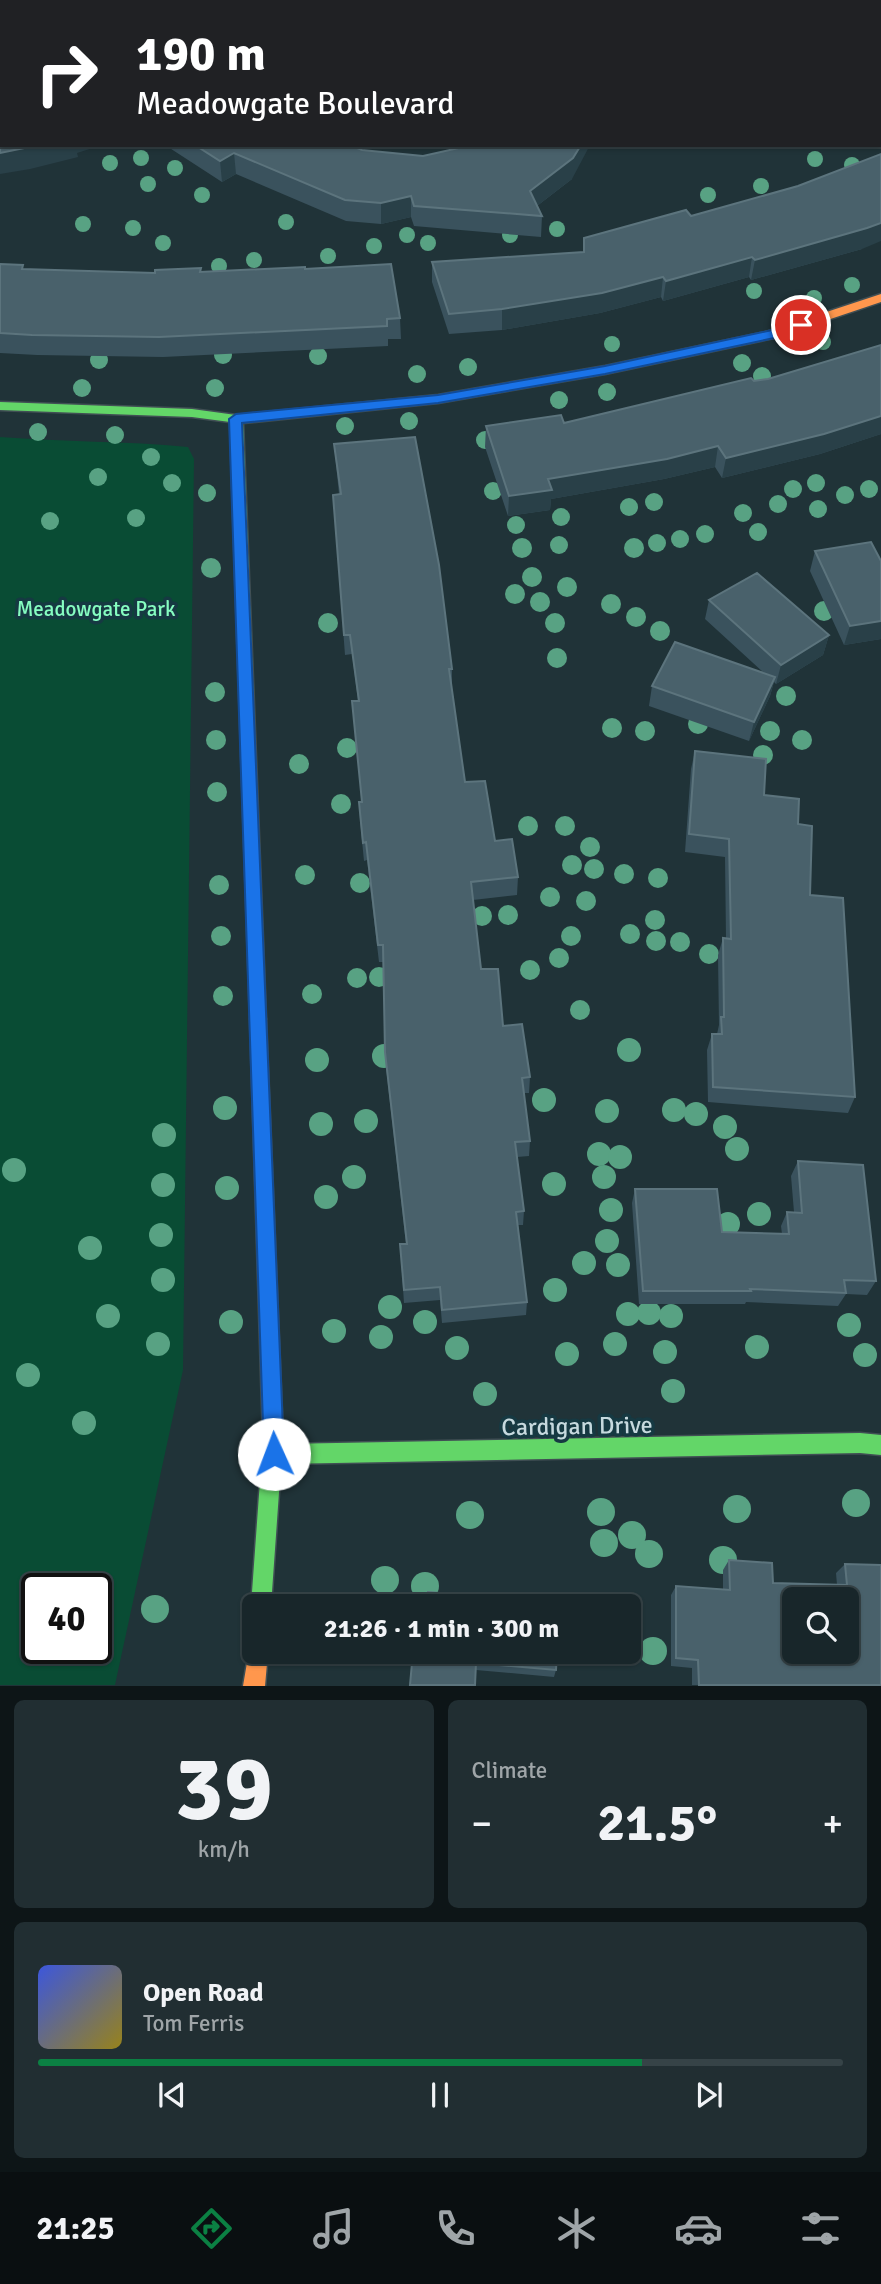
<!DOCTYPE html>
<html lang="en">
<head>
<meta charset="utf-8">
<style>
  :root { --surface:#18262a; --page:#212e32; --text:#f1f3f6; --muted:#9fa5a8; --line:#364347; --accent:#0b8043 }
  body { margin:0; font-family:Signika,sans-serif; background:var(--page); color:var(--text); height:100vh; display:flex; flex-direction:column; font-size:26px; white-space:nowrap }
  * { box-sizing:border-box; margin:0 }
  p { font-size:23px; color:var(--muted) }
  .icon { flex:none; width:38px; height:38px; fill:none; stroke:currentColor; stroke-width:2; stroke-linecap:round; stroke-linejoin:round }
  .map { position:relative; height:1686px; overflow:hidden }
  .details { display:flex; flex-direction:column; gap:14px; padding:14px; background:#0d1517; flex:1 }
  .details>* { flex:none }
  .banner { position:absolute; left:0px; top:0px; width:882px; height:147px; box-shadow:0 2px 5px #0004,0 0 0 2px var(--line); background:#202124; color:#fff; overflow:hidden }
  .buttons { position:absolute; left:782px; top:1587px; display:grid; gap:14px }
  .buttons a { display:grid; place-items:center; width:77px; height:77px; border-radius:10px; background:var(--surface); box-shadow:0 2px 5px #0004,0 0 0 2px var(--line); font-size:35px }
  .speed { position:absolute; left:21px; top:1573px; display:flex; gap:14px; font-size:35px; font-weight:700; text-align:center }
  .speed>* { display:grid; place-content:center; width:91px; height:91px; border-radius:50%; background:var(--surface); box-shadow:0 2px 5px #0004,0 0 0 2px var(--line); line-height:1 }
  .speed .limit { border:4px solid #111; border-radius:10px; background:#fff; color:#111 }
  .pin { position:absolute; display:grid; place-items:center; width:60px; height:60px; color:#fff; margin:-30px; border:4px solid #fff; border-radius:50%; box-shadow:0 2px 7px #0007 }
  .me { position:absolute; width:77px; margin:-38px; rotate:358deg; stroke-linejoin:round; filter:drop-shadow(0 0 5px #0008) }
  .turn { display:flex; align-items:center; gap:24px; height:147px; padding:0 21px; font-size:32px }
  .turn .icon { width:91px; height:91px; stroke-width:2.5 }
  .turn b { display:block; font-size:49px; line-height:60px }
  .big { font-size:52px; font-weight:800; line-height:1.1 }
  .details .card { flex:1; display:flex; flex-direction:column; justify-content:center; gap:10px; min-width:0; padding:0 24px; border-radius:10px; background:var(--page) }
  .details .dial { align-items:center; gap:0 }
  .dial b { font-size:91px; line-height:1 }
  .song { display:flex; align-items:center; gap:21px }
  .cover { width:84px; height:84px; border-radius:10px; background:linear-gradient(135deg,hsl(230 70% 55%),hsl(50 70% 35%)) }
  .played { height:7px; border-radius:4px; background:linear-gradient(90deg,var(--accent) 75%,var(--line) 75%) }
  .keys { display:flex; justify-content:space-around; direction:ltr }
  .heat { display:flex; justify-content:space-between; align-items:center; font-size:38px; direction:ltr }
  .details .tiles { flex:1; display:grid; gap:14px; grid-template-columns:1fr 1fr }
  .card:last-child { grid-column:span 2 }
  .trip { position:absolute; left:242px; top:1594px; width:399px; height:70px; border-radius:10px; background:var(--surface); box-shadow:0 2px 5px #0004,0 0 0 2px var(--line); font-weight:800; line-height:70px; text-align:center }
  .tabs { display:flex; height:112px; justify-content:space-around; align-items:center; background:#0a0f11; color:var(--muted) }
  .tabs .icon { width:49px; height:49px }
  .tabs .on { color:var(--accent) }
  .tabs b { font-size:32px; color:var(--text) }
  .map>svg:first-child { display:block }
  .green { fill:#094c34; fill-rule:evenodd }
  .lines { fill:none; stroke-linecap:round; stroke-linejoin:round }
  .street-casing { stroke:#404f54; stroke-width:4 }
  .fast-casing { stroke:#404f54; stroke-width:3 }
  .slow-casing { stroke:#404f54; stroke-width:3 }
  .street { fill:#566367; fill-rule:evenodd }
  .fast { fill:#63d668; fill-rule:evenodd }
  .slow { fill:#ff974d; fill-rule:evenodd }
  .tree { fill:#58a283 }
  .wall { fill:#3a525d }
  .shaded-wall { fill:#294048 }
  .building { fill:#49616b; stroke:#5c747d; stroke-width:2; fill-rule:evenodd }
  .route { fill:#1a73e8; stroke:#114b97; stroke-width:2 }
  .labels { text-anchor:middle; dominant-baseline:central; stroke-width:7; stroke-linejoin:round; paint-order:stroke }
  .park-label { font-size:21px; fill:#86fdc1; stroke:#163942 }
  .near-street-label { font-size:24px; fill:#c6d9de; stroke:#163942 }
</style>
</head>
<body>
<div class="map">
<svg width="881" height="1686" viewBox="0 0 881 1686">
  <rect width="100%" height="100%" fill="#203338"/>
  <path class="green" d="M0,437C63,442 126,441 188,447L194,459L183,1370L115,1685H0ZM37,1589H96V1648H37Z"/>
  <g class="lines">
    <defs>
      <path id="street" d="M207,0H233L206,2Z
        M829,0H854L855,2H830Z
        M880,18H881V34H880Z
        M0,82H2V98H0Z"/>
      <path id="fast" d="M770,331L774,332V338L605,374L438,403L243,423L266,1019L264,1024L258,1026L252,1024L250,1019L230,422L192,417L0,410V402L192,409L236,415L438,395L605,366Z
        M273,1429L280,1432L283,1444L860,1433L881,1435V1455L860,1453L281,1464L271,1606H254V1613L251,1606L263,1439L266,1432Z"/>
      <path id="slow" d="M881,294V302L774,338H766L764,335L766,332Z
        M258,1012L264,1014L266,1019L283,1439L280,1446L273,1449L266,1446L263,1439L250,1019L252,1014Z
        M254,1643V1652H268L265,1686H243L250,1645Z"/>
    </defs>
    <use href="#street" class="street-casing"/>
    <use href="#fast" class="fast-casing"/>
    <use href="#slow" class="slow-casing"/>
    <use href="#street" class="street"/>
    <use href="#fast" class="fast"/>
    <use href="#slow" class="slow"/>
  </g>
  <g class="tree">
    <circle cx="141" cy="158" r="8"/>
    <circle cx="815" cy="159" r="8"/>
    <circle cx="110" cy="163" r="8"/>
    <circle cx="852" cy="165" r="8"/>
    <circle cx="175" cy="168" r="8"/>
    <circle cx="148" cy="184" r="8"/>
    <circle cx="761" cy="186" r="8"/>
    <circle cx="202" cy="195" r="8"/>
    <circle cx="708" cy="195" r="8"/>
    <circle cx="286" cy="222" r="8"/>
    <circle cx="83" cy="224" r="8"/>
    <circle cx="133" cy="228" r="8"/>
    <circle cx="557" cy="229" r="8"/>
    <circle cx="407" cy="235" r="8"/>
    <circle cx="510" cy="235" r="8"/>
    <circle cx="163" cy="243" r="8"/>
    <circle cx="428" cy="243" r="8"/>
    <circle cx="374" cy="246" r="8"/>
    <circle cx="328" cy="256" r="8"/>
    <circle cx="254" cy="260" r="8"/>
    <circle cx="219" cy="266" r="8"/>
    <circle cx="852" cy="285" r="8"/>
    <circle cx="754" cy="291" r="8"/>
    <circle cx="814" cy="298" r="8"/>
    <circle cx="823" cy="342" r="8"/>
    <circle cx="612" cy="344" r="8"/>
    <circle cx="223" cy="355" r="9"/>
    <circle cx="318" cy="356" r="9"/>
    <circle cx="99" cy="360" r="9"/>
    <circle cx="742" cy="363" r="9"/>
    <circle cx="468" cy="367" r="9"/>
    <circle cx="417" cy="374" r="9"/>
    <circle cx="762" cy="376" r="9"/>
    <circle cx="82" cy="388" r="9"/>
    <circle cx="215" cy="388" r="9"/>
    <circle cx="607" cy="392" r="9"/>
    <circle cx="559" cy="400" r="9"/>
    <circle cx="409" cy="421" r="9"/>
    <circle cx="345" cy="426" r="9"/>
    <circle cx="38" cy="432" r="9"/>
    <circle cx="115" cy="435" r="9"/>
    <circle cx="485" cy="440" r="9"/>
    <circle cx="151" cy="457" r="9"/>
    <circle cx="98" cy="477" r="9"/>
    <circle cx="172" cy="483" r="9"/>
    <circle cx="816" cy="483" r="9"/>
    <circle cx="793" cy="489" r="9"/>
    <circle cx="869" cy="489" r="9"/>
    <circle cx="493" cy="491" r="9"/>
    <circle cx="207" cy="493" r="9"/>
    <circle cx="845" cy="495" r="9"/>
    <circle cx="654" cy="502" r="9"/>
    <circle cx="778" cy="504" r="9"/>
    <circle cx="629" cy="507" r="9"/>
    <circle cx="818" cy="509" r="9"/>
    <circle cx="743" cy="513" r="9"/>
    <circle cx="561" cy="517" r="9"/>
    <circle cx="136" cy="518" r="9"/>
    <circle cx="50" cy="521" r="9"/>
    <circle cx="516" cy="525" r="9"/>
    <circle cx="758" cy="532" r="9"/>
    <circle cx="705" cy="534" r="9"/>
    <circle cx="680" cy="539" r="9"/>
    <circle cx="657" cy="543" r="9"/>
    <circle cx="559" cy="545" r="9"/>
    <circle cx="522" cy="548" r="10"/>
    <circle cx="634" cy="548" r="10"/>
    <circle cx="211" cy="568" r="10"/>
    <circle cx="532" cy="577" r="10"/>
    <circle cx="567" cy="587" r="10"/>
    <circle cx="515" cy="594" r="10"/>
    <circle cx="540" cy="602" r="10"/>
    <circle cx="611" cy="604" r="10"/>
    <circle cx="824" cy="611" r="10"/>
    <circle cx="636" cy="617" r="10"/>
    <circle cx="328" cy="623" r="10"/>
    <circle cx="555" cy="623" r="10"/>
    <circle cx="660" cy="631" r="10"/>
    <circle cx="557" cy="658" r="10"/>
    <circle cx="215" cy="692" r="10"/>
    <circle cx="786" cy="696" r="10"/>
    <circle cx="698" cy="724" r="10"/>
    <circle cx="612" cy="728" r="10"/>
    <circle cx="645" cy="731" r="10"/>
    <circle cx="770" cy="731" r="10"/>
    <circle cx="216" cy="740" r="10"/>
    <circle cx="802" cy="740" r="10"/>
    <circle cx="347" cy="748" r="10"/>
    <circle cx="763" cy="755" r="10"/>
    <circle cx="299" cy="764" r="10"/>
    <circle cx="217" cy="792" r="10"/>
    <circle cx="341" cy="804" r="10"/>
    <circle cx="528" cy="826" r="10"/>
    <circle cx="565" cy="826" r="10"/>
    <circle cx="590" cy="847" r="10"/>
    <circle cx="572" cy="865" r="10"/>
    <circle cx="594" cy="869" r="10"/>
    <circle cx="624" cy="874" r="10"/>
    <circle cx="305" cy="875" r="10"/>
    <circle cx="658" cy="878" r="10"/>
    <circle cx="360" cy="883" r="10"/>
    <circle cx="219" cy="885" r="10"/>
    <circle cx="550" cy="897" r="10"/>
    <circle cx="586" cy="901" r="10"/>
    <circle cx="508" cy="915" r="10"/>
    <circle cx="482" cy="916" r="10"/>
    <circle cx="655" cy="920" r="10"/>
    <circle cx="630" cy="934" r="10"/>
    <circle cx="221" cy="936" r="10"/>
    <circle cx="571" cy="936" r="10"/>
    <circle cx="656" cy="941" r="10"/>
    <circle cx="680" cy="942" r="10"/>
    <circle cx="709" cy="954" r="10"/>
    <circle cx="559" cy="958" r="10"/>
    <circle cx="530" cy="970" r="10"/>
    <circle cx="379" cy="977" r="10"/>
    <circle cx="357" cy="978" r="10"/>
    <circle cx="312" cy="994" r="10"/>
    <circle cx="223" cy="996" r="10"/>
    <circle cx="580" cy="1010" r="10"/>
    <circle cx="629" cy="1050" r="12"/>
    <circle cx="384" cy="1056" r="12"/>
    <circle cx="317" cy="1060" r="12"/>
    <circle cx="544" cy="1100" r="12"/>
    <circle cx="225" cy="1108" r="12"/>
    <circle cx="674" cy="1110" r="12"/>
    <circle cx="607" cy="1111" r="12"/>
    <circle cx="696" cy="1114" r="12"/>
    <circle cx="366" cy="1121" r="12"/>
    <circle cx="321" cy="1124" r="12"/>
    <circle cx="725" cy="1127" r="12"/>
    <circle cx="164" cy="1135" r="12"/>
    <circle cx="737" cy="1149" r="12"/>
    <circle cx="599" cy="1154" r="12"/>
    <circle cx="620" cy="1157" r="12"/>
    <circle cx="14" cy="1170" r="12"/>
    <circle cx="354" cy="1177" r="12"/>
    <circle cx="604" cy="1177" r="12"/>
    <circle cx="554" cy="1184" r="12"/>
    <circle cx="163" cy="1185" r="12"/>
    <circle cx="227" cy="1188" r="12"/>
    <circle cx="326" cy="1197" r="12"/>
    <circle cx="611" cy="1210" r="12"/>
    <circle cx="759" cy="1214" r="12"/>
    <circle cx="728" cy="1224" r="12"/>
    <circle cx="161" cy="1235" r="12"/>
    <circle cx="607" cy="1241" r="12"/>
    <circle cx="90" cy="1248" r="12"/>
    <circle cx="584" cy="1263" r="12"/>
    <circle cx="618" cy="1265" r="12"/>
    <circle cx="163" cy="1280" r="12"/>
    <circle cx="555" cy="1290" r="12"/>
    <circle cx="390" cy="1307" r="12"/>
    <circle cx="649" cy="1313" r="12"/>
    <circle cx="628" cy="1314" r="12"/>
    <circle cx="108" cy="1316" r="12"/>
    <circle cx="671" cy="1316" r="12"/>
    <circle cx="231" cy="1322" r="12"/>
    <circle cx="425" cy="1322" r="12"/>
    <circle cx="849" cy="1325" r="12"/>
    <circle cx="334" cy="1331" r="12"/>
    <circle cx="381" cy="1337" r="12"/>
    <circle cx="158" cy="1344" r="12"/>
    <circle cx="615" cy="1344" r="12"/>
    <circle cx="757" cy="1347" r="12"/>
    <circle cx="457" cy="1348" r="12"/>
    <circle cx="665" cy="1352" r="12"/>
    <circle cx="567" cy="1354" r="12"/>
    <circle cx="865" cy="1355" r="12"/>
    <circle cx="28" cy="1375" r="12"/>
    <circle cx="673" cy="1391" r="12"/>
    <circle cx="485" cy="1394" r="12"/>
    <circle cx="84" cy="1423" r="12"/>
    <circle cx="856" cy="1503" r="14"/>
    <circle cx="737" cy="1509" r="14"/>
    <circle cx="601" cy="1512" r="14"/>
    <circle cx="470" cy="1515" r="14"/>
    <circle cx="632" cy="1535" r="14"/>
    <circle cx="604" cy="1543" r="14"/>
    <circle cx="649" cy="1554" r="14"/>
    <circle cx="723" cy="1560" r="14"/>
    <circle cx="385" cy="1580" r="14"/>
    <circle cx="425" cy="1586" r="14"/>
    <circle cx="155" cy="1609" r="14"/>
    <circle cx="653" cy="1651" r="14"/>
  </g>
  <path class="wall" d="M278,0H506L509,2H278Z
    M642,0H728L730,2H642Z
    M880,49H881V140H880Z
    M165,145H350L362,150L423,156L572,179L537,206L542,216L541,237L414,226L411,217L381,224L346,221L236,174L222,182Z
    M691,216L862,249L751,280L749,277L663,301L661,297L600,313L502,330L449,334L432,282V262L583,252L584,238Z
    M0,264L24,269L155,273L305,269L400,318L401,339H388V346L163,357L37,355L0,353Z
    M881,345V434L820,454L722,478L715,467L664,479L551,499L550,510L508,516L485,447L486,426L564,423L754,381L768,379Z
    M334,444L452,669V688L465,782L495,841L518,877L517,895L473,900L481,969L503,1026L530,1077L529,1093H524L530,1141L529,1156L517,1157L524,1211L523,1225H518L527,1302L526,1315L442,1323L440,1300L404,1303L400,1244H406L386,1068L384,962H379L367,860L364,861L360,820L359,802H362L352,701H358L352,654L345,655L333,495L339,494Z
    M815,551L881,561V639L844,645L810,571Z
    M709,600L829,635L823,655L776,684L774,682L770,696L749,741L649,706L652,686L764,673L705,619Z
    M695,751L764,795L798,824L810,895L855,1097L848,1113L708,1102L707,1050L712,1034H717L719,1025L718,955L723,938L726,939L725,857L685,852L691,769Z
    M798,1161L876,1281L867,1295L846,1294L838,1306L746,1302L745,1304H639L632,1203L635,1189L722,1232L782,1234L781,1226L787,1212H794L791,1176Z
    M729,1560L773,1583L837,1585L836,1573L845,1564L881,1685H692V1668L671,1666V1595L676,1586L723,1589V1570Z
    M413,1652L556,1670L554,1677L476,1670Z"/>
  <path class="shaded-wall" d="M83,0H127L124,2H79Z
    M379,0H391V2H376Z
    M0,26H2V47H0Z
    M39,145H102L77,153L78,157L30,169L0,174V153Z
    M581,145H590L572,179L529,212L530,191Z
    M234,153L236,174L222,182L220,161Z
    M411,196V217L381,224V203Z
    M881,223V241L862,249L751,280L755,260Z
    M752,257L749,277L663,301L666,281Z
    M663,277L661,297L600,313L502,330V309Z
    M881,416V434L820,454L722,478L726,458Z
    M718,446L715,467L664,479L551,499L550,510L508,516L509,496L548,479Z
    M881,621V639L844,645L850,626Z
    M829,635L823,655L776,684L781,665Z
    M775,677L770,696L749,741L754,722Z"/>
  <path class="building" d="M0,0H83L79,2H2V26H0Z
    M284,0H379L376,2H287Z
    M402,0H506L509,2H405Z
    M658,0H728L730,2H659Z
    M880,49H881V117L880,116Z
    M2,104V145H39L0,153V105Z
    M195,145H350L362,150L423,156L472,145H581L573,158L530,191L542,216L414,206L411,196L381,203L345,200L234,153L220,161Z
    M881,154V223L867,228L755,260L752,257L666,281L663,277L602,293L502,309L449,314L432,262L584,252V238L686,210L691,216L798,186Z
    M0,264L23,265L22,269L155,273V270L201,268L200,272L305,267V269L391,264L400,318L387,319V326L159,337L32,335L0,333Z
    M881,345V416L824,434L726,458L718,446L667,459L548,479L552,490L509,496L486,426L561,415L564,423L751,378L754,381L768,379Z
    M415,437L439,565L452,669H449L465,782L485,781L495,841L512,839L518,877L471,882L481,969H498L503,1026L522,1024L530,1077L522,1078L530,1141L515,1142L524,1211L516,1212L527,1302L442,1310L440,1287L404,1290L400,1244H407L385,1052L383,945H378L366,842L363,843L359,802H362L352,701H359L350,635H344L333,495L341,494L334,444Z
    M871,542L881,561V621L850,626L815,551Z
    M757,573L829,635L781,665L709,600Z
    M675,642L775,677L754,722L652,686Z
    M695,751L766,759L764,795L799,799L798,824L812,826L810,895L843,898L855,1097L713,1087L712,1034H722L721,1017H724L723,938L731,939L729,839L689,834Z
    M798,1161L863,1165L876,1281L844,1280L846,1293L750,1289L751,1291H643L635,1189H717L722,1232L789,1234L787,1212L802,1213Z
    M729,1560L772,1563L773,1583L847,1585L845,1564L881,1565V1685H699L698,1660L676,1658V1586L730,1590ZM794,1600H847V1652H794Z
    M428,1592L559,1603L558,1606H427Z
    M413,1652H557L556,1670L476,1663L475,1685H410Z"/>
  <path class="route" d="M801,321L808,325L806,328L779,337L605,374L438,403L242,423L284,1454L281,1461L274,1464L266,1461L264,1454L229,419L236,414L438,395L605,366L772,330Z"/>
  <g class="labels">
    <g class="park-label">
      <text x="96" y="609">Meadowgate Park</text>
    </g>
    <g class="near-street-label">
      <text transform="translate(577 1426) rotate(-1)">Cardigan Drive</text>
    </g>
  </g>
</svg>
<div class="buttons">
<a><svg class="icon" aria-label="search" viewBox="0 0 24 24"><circle cx="10" cy="10" r="6"/><path d="M15 15l6 6"/></svg></a>
</div>
<div class="speed"><div class="limit">40</div></div>
<div class="pin" style="left:801px;top:325px;background:#d93025"><svg class="icon" aria-label="arrive" viewBox="0 0 24 24"><path d="M6 21V4h12l-3 4 3 4H6"/></svg></div>
<svg class="me" style="left:274px;top:1454px" viewBox="-20 -20 40 40"><circle r="19" fill="#fff"/><path d="M0-13L10 11 0 6-10 11z" fill="#1a73e8"/></svg>
<div class="trip">21:26 · 1 min · 300 m</div>
<div class="banner">
<div class="turn"><svg class="icon" aria-label="right" viewBox="0 0 24 24"><path d="M7 20v-9h11M14 6l5 5-5 5"/></svg><div><b>190 m</b>Meadowgate Boulevard</div></div>
</div>
</div>
<section class="details">
<div class="tiles">
<div class="card dial"><b>39</b><p>km/h</p></div>
<div class="card"><p>Climate</p>
<div class="heat"><a>−</a><b class="big">21.5°</b><a>+</a></div>
</div>
<div class="card">
<div class="song"><i class="cover"></i><div><b>Open Road</b><p>Tom Ferris</p></div></div>
<div class="played"></div>
<div class="keys"><svg class="icon" aria-label="previous" viewBox="0 0 24 24"><path d="M18 5L8 12l10 7zM5 5v14"/></svg><svg class="icon" aria-label="pause" viewBox="0 0 24 24"><path d="M8 5v14M16 5v14"/></svg><svg class="icon" aria-label="next" viewBox="0 0 24 24"><path d="M6 5l10 7-10 7zM19 5v14"/></svg></div>
</div>
</div>
</section>
<nav class="tabs">
<b>21:25</b>
<svg class="icon on" aria-label="directions" viewBox="0 0 24 24"><path d="M12 3l9 9-9 9-9-9zM9 14v-3h6M13 9l2 2-2 2"/></svg>
<svg class="icon" aria-label="music" viewBox="0 0 24 24"><path d="M9 18V5l10-2v13"/><circle cx="6" cy="18" r="3"/><circle cx="16" cy="16" r="3"/></svg>
<svg class="icon" aria-label="phone" viewBox="0 0 24 24"><path d="M5 4h4l2 5-3 2q2 4 5 5l2-3 5 2v4C11 20 4 13 5 4z"/></svg>
<svg class="icon" aria-label="climate" viewBox="0 0 24 24"><path d="M12 3v18M4 7l16 10M4 17L20 7"/></svg>
<svg class="icon" aria-label="car" viewBox="0 0 24 24"><path d="M5 17H2v-5l4-1 3-4h7l3 4 3 1v5h-3M9 17h6M6 11h13"/><circle cx="7" cy="17" r="2"/><circle cx="17" cy="17" r="2"/></svg>
<svg class="icon" aria-label="filters" viewBox="0 0 24 24"><path d="M4 7h16M4 17h16"/><circle cx="9" cy="7" r="2"/><circle cx="15" cy="17" r="2"/></svg>
</nav>
</body>
</html>
